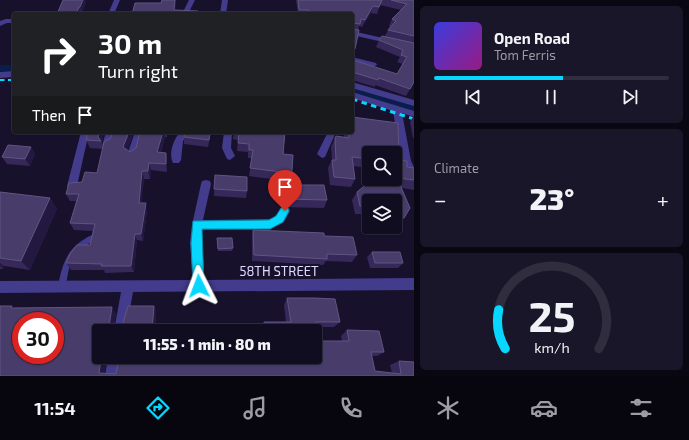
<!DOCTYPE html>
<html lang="en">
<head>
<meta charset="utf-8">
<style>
  :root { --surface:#110d21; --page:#1a162a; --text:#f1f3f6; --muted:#9c9ca5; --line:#302d3f; --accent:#07d7ff }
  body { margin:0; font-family:"Exo 2",sans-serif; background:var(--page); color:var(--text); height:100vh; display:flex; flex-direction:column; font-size:15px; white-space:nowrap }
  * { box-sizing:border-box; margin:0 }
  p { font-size:13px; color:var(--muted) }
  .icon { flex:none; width:22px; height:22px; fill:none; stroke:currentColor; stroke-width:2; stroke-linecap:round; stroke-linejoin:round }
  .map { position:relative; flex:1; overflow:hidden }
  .side { display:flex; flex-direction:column; gap:6px; padding:6px; background:#090712; width:275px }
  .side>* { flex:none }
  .top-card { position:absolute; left:12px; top:12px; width:342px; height:122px; border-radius:4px; box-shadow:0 1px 3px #0004,0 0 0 1px var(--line); background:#202124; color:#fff; overflow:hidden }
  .fabs { position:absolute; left:362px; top:146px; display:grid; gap:8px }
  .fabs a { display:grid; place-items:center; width:40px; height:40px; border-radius:4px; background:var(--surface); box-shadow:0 1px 3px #0004,0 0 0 1px var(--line); font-size:20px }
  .speed { position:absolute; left:12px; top:312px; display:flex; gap:8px; font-size:20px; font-weight:700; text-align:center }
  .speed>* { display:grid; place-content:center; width:52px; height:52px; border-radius:50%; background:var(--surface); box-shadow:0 1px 3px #0004,0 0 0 1px var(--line); line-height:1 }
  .speed .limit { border:6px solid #d22; background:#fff; color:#111 }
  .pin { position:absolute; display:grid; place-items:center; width:34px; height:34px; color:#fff; margin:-41px -17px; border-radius:50% 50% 50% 0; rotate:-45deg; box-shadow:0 0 4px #0007 }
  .pin .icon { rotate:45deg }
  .me { position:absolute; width:44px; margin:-22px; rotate:357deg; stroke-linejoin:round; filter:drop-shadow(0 0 3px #0008) }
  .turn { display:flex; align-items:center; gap:14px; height:84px; padding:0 20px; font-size:18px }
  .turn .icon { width:52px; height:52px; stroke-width:2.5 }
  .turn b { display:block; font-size:28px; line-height:34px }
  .then { display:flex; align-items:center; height:38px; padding:0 20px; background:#0003; gap:8px; font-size:15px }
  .big { font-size:30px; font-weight:800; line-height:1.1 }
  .side .widget { flex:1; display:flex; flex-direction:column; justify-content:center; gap:6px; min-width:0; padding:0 14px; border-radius:6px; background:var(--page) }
  .side .dial { align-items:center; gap:0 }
  .dial svg { height:104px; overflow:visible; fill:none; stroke:var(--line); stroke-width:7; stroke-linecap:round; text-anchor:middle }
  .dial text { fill:var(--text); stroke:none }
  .song { display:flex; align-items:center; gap:12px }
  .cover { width:48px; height:48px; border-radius:6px; background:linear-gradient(135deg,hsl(240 70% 55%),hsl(310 70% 35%)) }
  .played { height:4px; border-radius:2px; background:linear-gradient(90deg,var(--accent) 55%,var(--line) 55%) }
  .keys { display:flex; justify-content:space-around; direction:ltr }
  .heat { display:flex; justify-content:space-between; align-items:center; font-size:22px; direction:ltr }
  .trip { position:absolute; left:92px; top:324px; width:230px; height:40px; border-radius:4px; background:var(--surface); box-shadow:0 1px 3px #0004,0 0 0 1px var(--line); font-weight:800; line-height:40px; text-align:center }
  .tabs { display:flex; height:64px; justify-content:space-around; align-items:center; background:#07050d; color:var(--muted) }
  .tabs .icon { width:28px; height:28px }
  .tabs .active { color:var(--accent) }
  .tabs b { font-size:18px; color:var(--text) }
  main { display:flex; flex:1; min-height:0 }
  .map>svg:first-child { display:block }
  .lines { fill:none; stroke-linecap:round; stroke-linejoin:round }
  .canal { fill:#0a1e4c; fill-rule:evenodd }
  .service { fill:#433b8c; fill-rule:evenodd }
  .minor { fill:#433b8c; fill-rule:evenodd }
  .rail-far1 { stroke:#07d7ff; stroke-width:2; stroke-dasharray:4.5 3.5; stroke-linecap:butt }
  .rail { stroke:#07d7ff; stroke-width:3; stroke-dasharray:5.5 4.5; stroke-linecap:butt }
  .wall { fill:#362959; fill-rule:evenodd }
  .shaded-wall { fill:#221840 }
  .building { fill:#483c6b; stroke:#605582; fill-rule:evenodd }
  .route { fill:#07d7ff; stroke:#058ca6 }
  .labels { text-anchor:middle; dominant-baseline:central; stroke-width:4; stroke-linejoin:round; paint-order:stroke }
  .street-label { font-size:13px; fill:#e2dbff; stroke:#17112c }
</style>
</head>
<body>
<main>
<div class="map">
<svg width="414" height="376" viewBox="0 0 414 376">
  <rect width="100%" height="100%" fill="#17112c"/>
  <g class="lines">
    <path class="canal" d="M0,65H14V71H0Z
      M352,87L392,97L414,105V113L385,102L352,93Z"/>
    <path class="service" d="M92,235L94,236L95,238L94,240C72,255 69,261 66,287L65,289L62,290L59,289L58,287C62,263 68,246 92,235Z"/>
    <path class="minor" d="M114,0H120L114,14H108Z
      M189,0H195L188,14H182Z
      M222,0H228L226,14H220Z
      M6,19H14V23H7L0,26V21Z
      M352,31L414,45V49L352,35Z
      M352,57L376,63L377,65L373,67L352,61Z
      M14,71V77L0,78V72Z
      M352,82L414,100V106L352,88Z
      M352,92L414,111V117L402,113L411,161L414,167V173H408L401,162L393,111L352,98Z
      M81,132H89L77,186L76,189H68L67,186Z
      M106,132H114L112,146L107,149L102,146Z
      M135,132H143L137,155L132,159L127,155Z
      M180,132H190L183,141L181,160L179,163H173C168,153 174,139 180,132Z
      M224,132H232L231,148L235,156L230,160L227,159L222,148Z
      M328,132H336L325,157L322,158L317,154Z
      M206,180L210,181L211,184L203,220L269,219C271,218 274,218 275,216C281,212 280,205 289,208L290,211L284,222L270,229L202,230V243L204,280L414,278V290L133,292L126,331H114L121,292L0,293V281L193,280L190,243L192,225L201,184L202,181Z
      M108,357H122L119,376H105Z"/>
    <path class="rail-far1" d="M0,80H14"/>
    <path class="rail" d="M352,99L414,119"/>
  </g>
  <path class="wall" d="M296,0H414V82L406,96L375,85V87L352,80V14H298ZM380,5L401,10L392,19L389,26L390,27L388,30L385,36L379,40L376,47L400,57L397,62L403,64L397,74L353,60V55L355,49L358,30L359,26L362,27L371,13L377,14Z
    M86,2L82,14H57Z
    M414,115V138H413L410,122Z
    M352,117L398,123L399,160L407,161V167L414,168V190L402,188L410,208L404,218L398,225H396V226L390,233L374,234L371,227H395V201H369V223L365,214H355L352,200L357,192L368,183L376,184V179H395V153H369V168L353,166L355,179L351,187L330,185L328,168L332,160L331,147L336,136L344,137V132H352Z
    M104,132L102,142L103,147L111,138L112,132H134L127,150L130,152L136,148L140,132H167V137H165L161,152L166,153L167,161V172L151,170L150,179H144L141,203L147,211L143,241L137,240L134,272L105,273L104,270H71L66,263L90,245L93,231L74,230L70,223L76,201H70L66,194L97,173L103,149L90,148L86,140Z
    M186,132H211L208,147L184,144V137Z
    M234,132H293L292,134L285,133L283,154L291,185L327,200L324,208L282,207L279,180L249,176L252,158H248V152L237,151L238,140L233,139Z
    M31,147L35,154L30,166L7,164L2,157Z
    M215,175L247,191L246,198L214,196Z
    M0,192L50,198L57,209L30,270L4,266L3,269H0Z
    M253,230L324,236L357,255L352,262L326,261L323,265L252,261V237Z
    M217,238L233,248L232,251H218Z
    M372,252L403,263L398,268H370L367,257Z
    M287,298L340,322L334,327H317L320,341H342L341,336L347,330L384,352L377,356H372L375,371L392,373L390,365L399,361L414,376H0L14,308L116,313L114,327H122L154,306L156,312L155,331H99V357H101V359L106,363L104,373L116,374L315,331H262V328L264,322H286L284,305Z"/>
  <path class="shaded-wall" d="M83,0H86V2L82,14L80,7Z
    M175,0H176V3L175,14L174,10Z
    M373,6L371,13L362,27L365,20Z
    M79,7L81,14H76Z
    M99,132H104L102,142L101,141L98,137Z
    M129,132H134L126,155L123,147Z
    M163,132H164L165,137L158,160L157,152Z
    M31,147L35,154L30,166L25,159Z
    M166,153L167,161V172L166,164Z
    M149,163L151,170L150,179L148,171Z
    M142,171L144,179L141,211L139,203Z
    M50,198L57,209L30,270L21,261Z
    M146,203L147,211L143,241L141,234Z
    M135,234L137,240L134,272L131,266Z
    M0,263L4,266L3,269L0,266Z
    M154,306L156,312L155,331H152Z
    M112,307L116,313L113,331L109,327Z
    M99,337V357H101V359L106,363L104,376L99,373L95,359Z"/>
  <path class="building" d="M63,0H83L80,7H79L76,14H57Z
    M162,0H175L174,10L198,11V14H132L135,3H161Z
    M298,0H382L379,7L373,6L365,20L361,19L360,24L353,23V29L359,30L355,49L353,50V60L397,74L407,57L401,55L403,50L379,40L382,36L414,43V82L410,89L379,78L378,80L352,72V14H308V10H299Z
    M391,0H414V36L388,30L396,21L392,19L407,4Z
    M352,117L398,123L399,160L407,161V167L414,168V180L397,178L410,208L404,218H395V201H369V206H360L357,192L368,183L382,185V179H395V153H369V159L352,157L355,179L334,177L332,160H336L335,138L336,136L349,138L348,132H352Z
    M88,132H99L98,137L101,141L86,140Z
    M112,132H129L123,147L130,152L136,148L140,132H163L157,152L166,153V164L149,163L148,171H142L139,203H146L141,234H135L131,266H101L102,264L66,263L70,254L77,245H90L95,224L70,223L79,194H66L69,183L82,182L85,172L97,173L104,142L111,138Z
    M186,132H210L209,140L184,137Z
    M239,132H285L283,154L293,155L291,185H324L327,200L284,199L281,172L250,168L253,150H249V144L238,143Z
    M8,145L31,147L25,159L2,157Z
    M215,175L247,177V191L214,189Z
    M0,192L50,198L21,261L0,258Z
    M253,230L324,233V236L353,237L357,255L327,254V259L254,255Z
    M217,238H232L233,248L218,249Z
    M372,252H400L403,263H375Z
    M287,298H315L335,299L340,322H316L320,341H349L347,330L379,331L384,352H371L375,371L401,374L399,361L414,362V376H0V306H12L11,308L112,307L109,327H122L128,306H154L152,331H99V337L95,359H101L99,373L116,374L119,357H315V331H265L264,322H291ZM21,321H55V355H21Z"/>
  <path class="route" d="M285,207L288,208L289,211L283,222L270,229H202L204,286L202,289L199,291L195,289L193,286L191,243L193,221L269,220L276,216L281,208Z"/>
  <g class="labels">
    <g class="street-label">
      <text x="279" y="271">58TH STREET</text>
    </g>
  </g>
</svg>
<div class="fabs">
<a><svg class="icon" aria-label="search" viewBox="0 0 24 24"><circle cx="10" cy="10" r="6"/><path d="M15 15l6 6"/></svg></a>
<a><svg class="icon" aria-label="layers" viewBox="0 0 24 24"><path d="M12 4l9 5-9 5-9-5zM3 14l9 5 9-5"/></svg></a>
</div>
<div class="speed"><div class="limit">30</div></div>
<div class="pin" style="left:285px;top:211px;background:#d93025"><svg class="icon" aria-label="arrive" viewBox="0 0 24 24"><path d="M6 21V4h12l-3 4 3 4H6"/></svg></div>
<svg class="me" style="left:199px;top:286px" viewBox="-20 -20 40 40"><path d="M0-17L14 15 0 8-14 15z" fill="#07d7ff" stroke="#fff" stroke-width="4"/></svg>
<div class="trip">11:55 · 1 min · 80 m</div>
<div class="top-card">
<div class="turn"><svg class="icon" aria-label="right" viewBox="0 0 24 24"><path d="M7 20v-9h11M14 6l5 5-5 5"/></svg><div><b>30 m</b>Turn right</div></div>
<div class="then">Then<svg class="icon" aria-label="arrive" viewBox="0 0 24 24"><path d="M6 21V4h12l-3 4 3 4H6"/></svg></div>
</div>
</div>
<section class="side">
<div class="widget">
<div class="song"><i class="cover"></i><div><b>Open Road</b><p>Tom Ferris</p></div></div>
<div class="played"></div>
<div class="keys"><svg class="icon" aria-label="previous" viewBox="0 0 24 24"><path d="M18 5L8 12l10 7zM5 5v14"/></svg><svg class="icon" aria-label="pause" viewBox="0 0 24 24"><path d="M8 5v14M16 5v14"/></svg><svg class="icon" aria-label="next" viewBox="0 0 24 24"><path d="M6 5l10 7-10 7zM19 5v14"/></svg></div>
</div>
<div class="widget"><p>Climate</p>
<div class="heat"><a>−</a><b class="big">23°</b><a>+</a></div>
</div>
<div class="widget dial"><svg viewBox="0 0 100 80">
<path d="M14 69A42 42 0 1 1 86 69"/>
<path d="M14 69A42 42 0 0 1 9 39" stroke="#07d7ff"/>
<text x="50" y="56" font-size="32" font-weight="700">25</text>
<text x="50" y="72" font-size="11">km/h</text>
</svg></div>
</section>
</main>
<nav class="tabs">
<b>11:54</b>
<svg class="icon active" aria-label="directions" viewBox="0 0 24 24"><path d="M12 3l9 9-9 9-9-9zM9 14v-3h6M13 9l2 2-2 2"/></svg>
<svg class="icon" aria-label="music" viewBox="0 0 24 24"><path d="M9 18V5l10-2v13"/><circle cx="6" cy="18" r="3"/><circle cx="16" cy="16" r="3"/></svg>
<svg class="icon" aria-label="phone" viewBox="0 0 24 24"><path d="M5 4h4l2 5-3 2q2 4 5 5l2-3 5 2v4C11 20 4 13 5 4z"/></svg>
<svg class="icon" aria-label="climate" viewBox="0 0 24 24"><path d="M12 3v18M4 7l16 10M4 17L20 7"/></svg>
<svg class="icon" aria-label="car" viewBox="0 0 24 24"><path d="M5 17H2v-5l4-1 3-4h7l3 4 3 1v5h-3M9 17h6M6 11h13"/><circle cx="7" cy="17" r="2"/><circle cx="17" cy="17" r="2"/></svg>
<svg class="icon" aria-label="filters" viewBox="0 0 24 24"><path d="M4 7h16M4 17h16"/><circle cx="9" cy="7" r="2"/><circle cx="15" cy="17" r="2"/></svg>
</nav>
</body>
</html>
